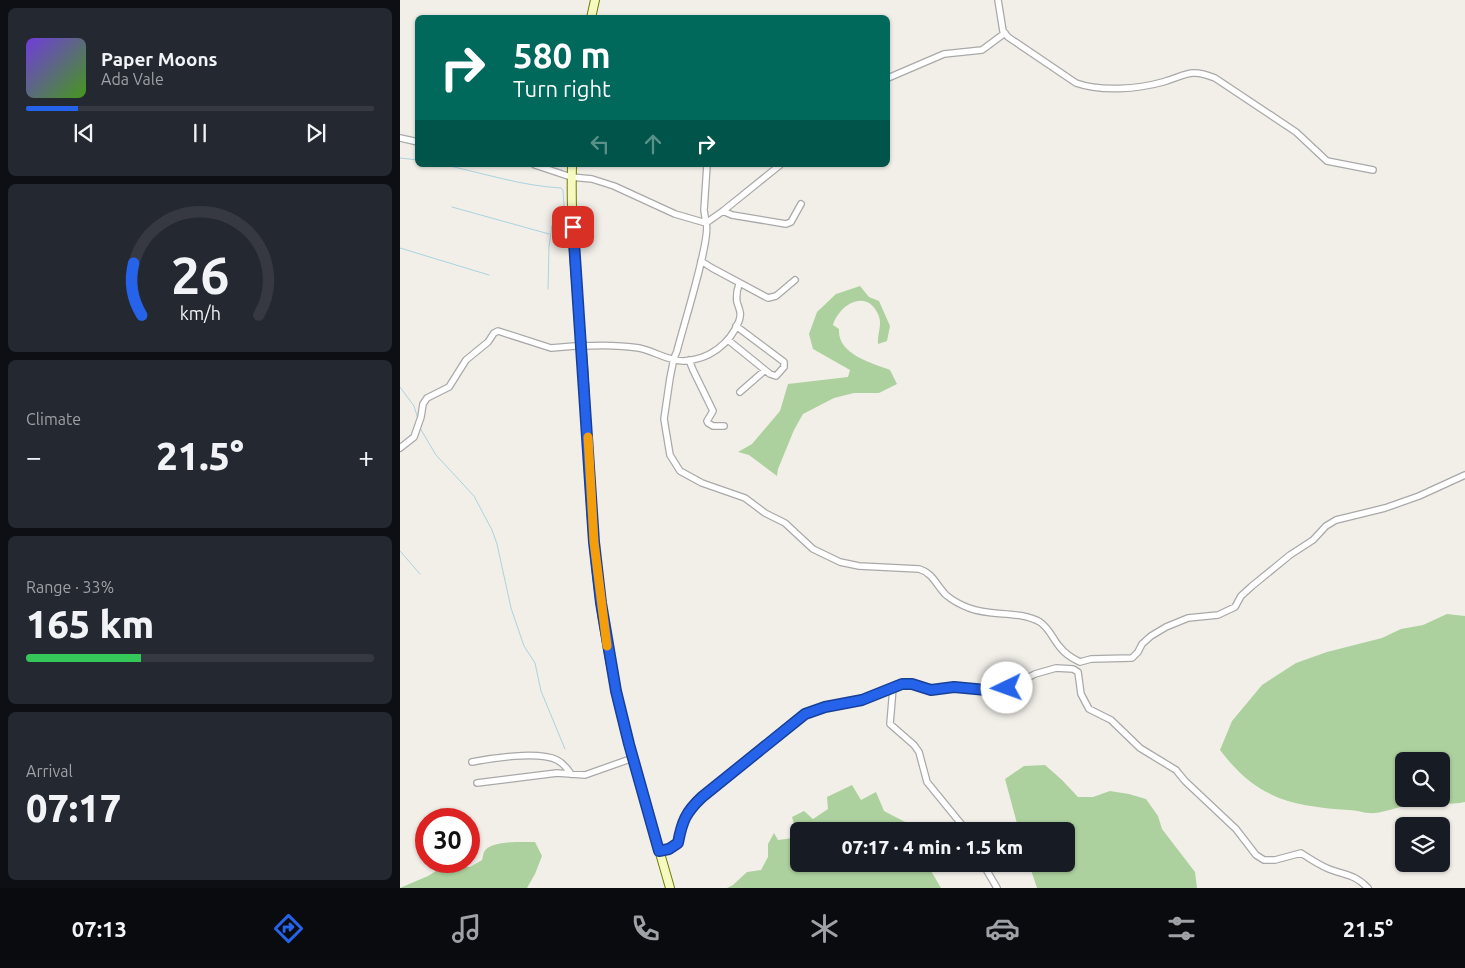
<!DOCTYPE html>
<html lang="en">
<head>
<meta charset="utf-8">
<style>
  :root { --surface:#171b24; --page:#242831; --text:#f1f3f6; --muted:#9ea1a6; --line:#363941; --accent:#2563eb }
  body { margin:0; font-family:Ubuntu,sans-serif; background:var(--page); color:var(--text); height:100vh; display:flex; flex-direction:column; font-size:19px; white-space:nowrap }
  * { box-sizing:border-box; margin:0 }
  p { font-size:16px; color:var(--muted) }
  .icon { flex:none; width:28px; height:28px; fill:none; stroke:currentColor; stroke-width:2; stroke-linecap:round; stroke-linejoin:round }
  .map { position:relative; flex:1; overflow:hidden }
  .drawer { display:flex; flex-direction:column; gap:8px; padding:8px; background:#0d0f14; width:400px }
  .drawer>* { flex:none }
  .banner { position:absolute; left:15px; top:15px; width:475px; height:152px; border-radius:8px; box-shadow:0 1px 4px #0004; background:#00695c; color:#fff; overflow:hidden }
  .tools { position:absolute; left:995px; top:752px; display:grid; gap:10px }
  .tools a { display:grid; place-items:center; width:55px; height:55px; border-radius:8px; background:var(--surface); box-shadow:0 1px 4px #0004; font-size:25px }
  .speed { position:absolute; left:15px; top:808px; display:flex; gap:10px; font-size:25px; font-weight:700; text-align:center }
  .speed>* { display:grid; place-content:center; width:65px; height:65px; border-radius:50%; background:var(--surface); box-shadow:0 1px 4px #0004; line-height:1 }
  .speed .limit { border:8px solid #d22; background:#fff; color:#111 }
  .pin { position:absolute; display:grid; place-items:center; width:42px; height:42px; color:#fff; margin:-21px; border-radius:10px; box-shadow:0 2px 8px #0006 }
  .me { position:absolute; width:55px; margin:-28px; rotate:267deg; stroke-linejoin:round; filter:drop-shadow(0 0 4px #0008) }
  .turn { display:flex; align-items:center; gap:18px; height:105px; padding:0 15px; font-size:22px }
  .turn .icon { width:65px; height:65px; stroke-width:2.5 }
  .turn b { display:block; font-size:35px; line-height:42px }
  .lanes { display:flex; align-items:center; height:48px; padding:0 15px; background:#0003; justify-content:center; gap:25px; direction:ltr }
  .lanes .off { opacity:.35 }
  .big { font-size:38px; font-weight:800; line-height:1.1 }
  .drawer .card { flex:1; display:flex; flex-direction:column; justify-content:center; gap:8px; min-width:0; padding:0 18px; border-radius:8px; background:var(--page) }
  .drawer .dial { align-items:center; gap:0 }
  .dial svg { height:130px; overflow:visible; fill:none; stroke:var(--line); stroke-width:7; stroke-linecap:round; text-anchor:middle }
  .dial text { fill:var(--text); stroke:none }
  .song { display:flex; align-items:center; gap:15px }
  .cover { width:60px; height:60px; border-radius:8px; background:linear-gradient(135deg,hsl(260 70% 55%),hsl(100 70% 35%)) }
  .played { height:5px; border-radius:2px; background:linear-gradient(90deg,var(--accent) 15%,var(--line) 15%) }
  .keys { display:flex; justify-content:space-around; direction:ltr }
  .heat { display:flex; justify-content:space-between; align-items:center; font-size:28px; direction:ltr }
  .charge { height:8px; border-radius:4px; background:linear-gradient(90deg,#34c759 33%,var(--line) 0) }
  .trip { position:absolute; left:390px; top:822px; width:285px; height:50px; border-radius:8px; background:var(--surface); box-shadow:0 1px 4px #0004; font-weight:800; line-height:50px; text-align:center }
  .tabs { display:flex; height:80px; justify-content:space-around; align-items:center; background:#090b0e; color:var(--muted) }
  .tabs .icon { width:35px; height:35px }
  .tabs .current { color:var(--accent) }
  .tabs b { font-size:22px; color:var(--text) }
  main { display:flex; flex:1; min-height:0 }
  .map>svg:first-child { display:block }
  .forest { fill:#add19e; fill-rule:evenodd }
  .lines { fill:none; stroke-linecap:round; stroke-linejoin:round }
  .stream { stroke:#aad3df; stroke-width:1 }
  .street-casing { stroke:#a9a9a9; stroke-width:8 }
  .secondary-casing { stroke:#707d05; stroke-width:10 }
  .street { stroke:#fff; stroke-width:5.5 }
  .secondary { stroke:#f7fabf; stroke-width:8 }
  .route-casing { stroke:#184099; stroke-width:12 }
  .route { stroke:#2563eb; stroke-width:9 }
  .slow { stroke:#f59e0b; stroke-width:9 }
</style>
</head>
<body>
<main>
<section class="drawer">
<div class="card">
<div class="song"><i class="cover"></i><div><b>Paper Moons</b><p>Ada Vale</p></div></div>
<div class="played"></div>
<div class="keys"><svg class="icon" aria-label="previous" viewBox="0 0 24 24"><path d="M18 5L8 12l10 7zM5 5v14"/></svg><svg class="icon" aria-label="pause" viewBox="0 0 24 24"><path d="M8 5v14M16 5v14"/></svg><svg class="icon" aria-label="next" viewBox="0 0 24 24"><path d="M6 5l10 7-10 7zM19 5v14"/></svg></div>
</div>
<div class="card dial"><svg viewBox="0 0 100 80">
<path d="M14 69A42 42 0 1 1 86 69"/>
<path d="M14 69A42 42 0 0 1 9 37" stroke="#2563eb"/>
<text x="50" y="56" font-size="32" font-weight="700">26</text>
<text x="50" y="72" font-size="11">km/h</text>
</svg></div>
<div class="card"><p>Climate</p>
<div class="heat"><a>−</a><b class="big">21.5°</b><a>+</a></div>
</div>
<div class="card"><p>Range · 33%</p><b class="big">165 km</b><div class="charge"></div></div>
<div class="card"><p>Arrival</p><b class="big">07:17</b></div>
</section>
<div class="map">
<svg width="1065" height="888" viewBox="0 0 1065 888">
  <rect width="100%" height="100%" fill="#f2efe9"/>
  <path class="forest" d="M460,286L469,297L479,301L490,326L487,341L478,344C477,333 483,325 478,314C466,288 439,305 433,325L439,329C437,354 471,363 490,370L497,384L479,393H454L434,398L403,414L394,430L378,469L377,476L349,455L338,452L352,444L380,411L388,384L448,377L450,370L413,349L409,334L417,312L436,294Z
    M1047,614L1065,616V802C1046,806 1027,802 1008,805C997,807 986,812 975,813C966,814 957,810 949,810C891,806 857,799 820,750L832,721L862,685L896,663L927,652L982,638L1001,629L1023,625ZM1041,761V799H1004V761Z
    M645,765L662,780L678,797H693L710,791L729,794L746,799L758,816L762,829L795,872L797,888H637L629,864H666V831H619L605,779L624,766Z
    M452,785L461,800L476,792L484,811L511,825L514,831H399V864H527L541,888H327L333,885L347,872L361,870L368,857V844L374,833L378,840L393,838L396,831L392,817L404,811L413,819L428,809L427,797Z
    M135,842L142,856L135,874L127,888H0L28,876L41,868L53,866L70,867L82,860C83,857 83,854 84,852C90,840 123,842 135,842Z"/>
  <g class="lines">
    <path class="stream" d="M0,158L18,160
      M45,165C83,173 122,186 161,188L163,190L165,222L164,225H152L149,247L148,289
      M52,207L149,234
      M0,248L89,275
      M0,387L14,406L18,419
      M20,428L36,455L74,496L92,530L97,544L111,608L124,646L135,663L141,691L165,749
      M0,551L20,574"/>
    <defs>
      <path id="street" d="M598,0L603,31L608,37L676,83C701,92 738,89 763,82C787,75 790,68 815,78L896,132L927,161L973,170
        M488,78L544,54L582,50L605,33
        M0,138L18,142
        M135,165L171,177L192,179L214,186L275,214L306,223C312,236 282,330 277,351L274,358L270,378L264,419L270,455L280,471L302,483L345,498L365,513L385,523L413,549L440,562L459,566L519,569C533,573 536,585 546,595C552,600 561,605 569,608C591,617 619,610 640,622C649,628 653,639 659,646C665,654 671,658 680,662L691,659L732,658L738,652L742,644L751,636L766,627L788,618L818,615L835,607L841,596L852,586L890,555L913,540L926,526L936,520L985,508L1019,496L1065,475
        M307,165L304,210L306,223L323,211L380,165
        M323,211L332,215L386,224L391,222L401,204
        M301,261L312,268L368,298L376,296L395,280
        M328,340L370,374L376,376L384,367V362L336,326
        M181,346C200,345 221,345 239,348C254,351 268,361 283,361C309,360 330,344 339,321C342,313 339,309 337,302C336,296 337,290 339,284
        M289,360L293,370L313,411L307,421L308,423L313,426H324
        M340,392L364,371
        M0,448L14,437L21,417L23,404L27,398L49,387L66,360L88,342L94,333L98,331L151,348L175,346
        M493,688L490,724L514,745L519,752L527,782L567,831
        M72,762C92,758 138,751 157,760C163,763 167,768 171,774
        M77,783L157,773L185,775L233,758
        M259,851L269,849L278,843C282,821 286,812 302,797L405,713L425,707L462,700L502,685L511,684L531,690L554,687L597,691L607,688L635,674L656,668L673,669L678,672L681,694L689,709L711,720L740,748L776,770L785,781L836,829L856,855L864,860H875L901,853C910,859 919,865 929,869C947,876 954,874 968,888
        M583,864L597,888"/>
      <path id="secondary" d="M191,18L195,0
        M172,165C170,231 178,299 183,365C189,457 190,552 207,643C221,726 247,807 270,888"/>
    </defs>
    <use href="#street" class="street-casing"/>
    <use href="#secondary" class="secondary-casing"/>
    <use href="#street" class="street"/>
    <use href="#secondary" class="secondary"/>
  </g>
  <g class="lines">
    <defs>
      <path id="route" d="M173,227L194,542L201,603L216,691L229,744L259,851L269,849L278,843C282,821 286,812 302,797L405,714L425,707L462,700L502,684H512L531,690L554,687L597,691L607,688"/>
    </defs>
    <use href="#route" class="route-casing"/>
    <use href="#route" class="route"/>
    <path class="slow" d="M188,437L194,542L207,646"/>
  </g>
</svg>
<div class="tools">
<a><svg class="icon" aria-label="search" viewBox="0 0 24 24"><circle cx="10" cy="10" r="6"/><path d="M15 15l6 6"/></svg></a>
<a><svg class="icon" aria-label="layers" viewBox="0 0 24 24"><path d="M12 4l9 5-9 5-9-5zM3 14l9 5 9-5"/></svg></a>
</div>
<div class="speed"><div class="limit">30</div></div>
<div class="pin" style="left:173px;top:227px;background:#d93025"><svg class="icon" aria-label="arrive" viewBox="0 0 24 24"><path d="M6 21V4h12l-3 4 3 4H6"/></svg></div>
<svg class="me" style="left:607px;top:688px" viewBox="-20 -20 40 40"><circle r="19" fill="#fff"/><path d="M0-13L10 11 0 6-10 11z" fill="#2563eb"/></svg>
<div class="trip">07:17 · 4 min · 1.5 km</div>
<div class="banner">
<div class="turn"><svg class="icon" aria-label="right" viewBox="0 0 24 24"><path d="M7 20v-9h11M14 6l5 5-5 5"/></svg><div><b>580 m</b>Turn right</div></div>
<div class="lanes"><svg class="icon off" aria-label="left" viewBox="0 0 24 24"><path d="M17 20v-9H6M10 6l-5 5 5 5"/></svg><svg class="icon off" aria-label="ahead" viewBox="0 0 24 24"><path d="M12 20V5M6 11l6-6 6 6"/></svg><svg class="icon" aria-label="right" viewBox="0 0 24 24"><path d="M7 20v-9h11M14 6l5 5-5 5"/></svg></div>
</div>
</div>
</main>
<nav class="tabs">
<b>07:13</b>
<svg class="icon current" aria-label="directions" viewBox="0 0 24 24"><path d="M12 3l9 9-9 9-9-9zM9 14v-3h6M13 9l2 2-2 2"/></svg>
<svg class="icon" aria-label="music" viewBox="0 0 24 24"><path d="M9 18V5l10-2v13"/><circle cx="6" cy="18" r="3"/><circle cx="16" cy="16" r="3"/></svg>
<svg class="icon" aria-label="phone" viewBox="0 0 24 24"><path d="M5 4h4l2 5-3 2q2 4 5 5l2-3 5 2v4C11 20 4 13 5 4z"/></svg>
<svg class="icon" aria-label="climate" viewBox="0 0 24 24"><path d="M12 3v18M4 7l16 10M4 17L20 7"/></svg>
<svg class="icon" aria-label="car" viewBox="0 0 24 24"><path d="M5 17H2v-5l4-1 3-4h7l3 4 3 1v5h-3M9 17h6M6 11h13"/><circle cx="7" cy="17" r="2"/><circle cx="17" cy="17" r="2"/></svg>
<svg class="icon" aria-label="filters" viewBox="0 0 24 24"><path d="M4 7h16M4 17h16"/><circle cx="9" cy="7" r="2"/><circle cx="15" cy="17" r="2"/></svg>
<b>21.5°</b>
</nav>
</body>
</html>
